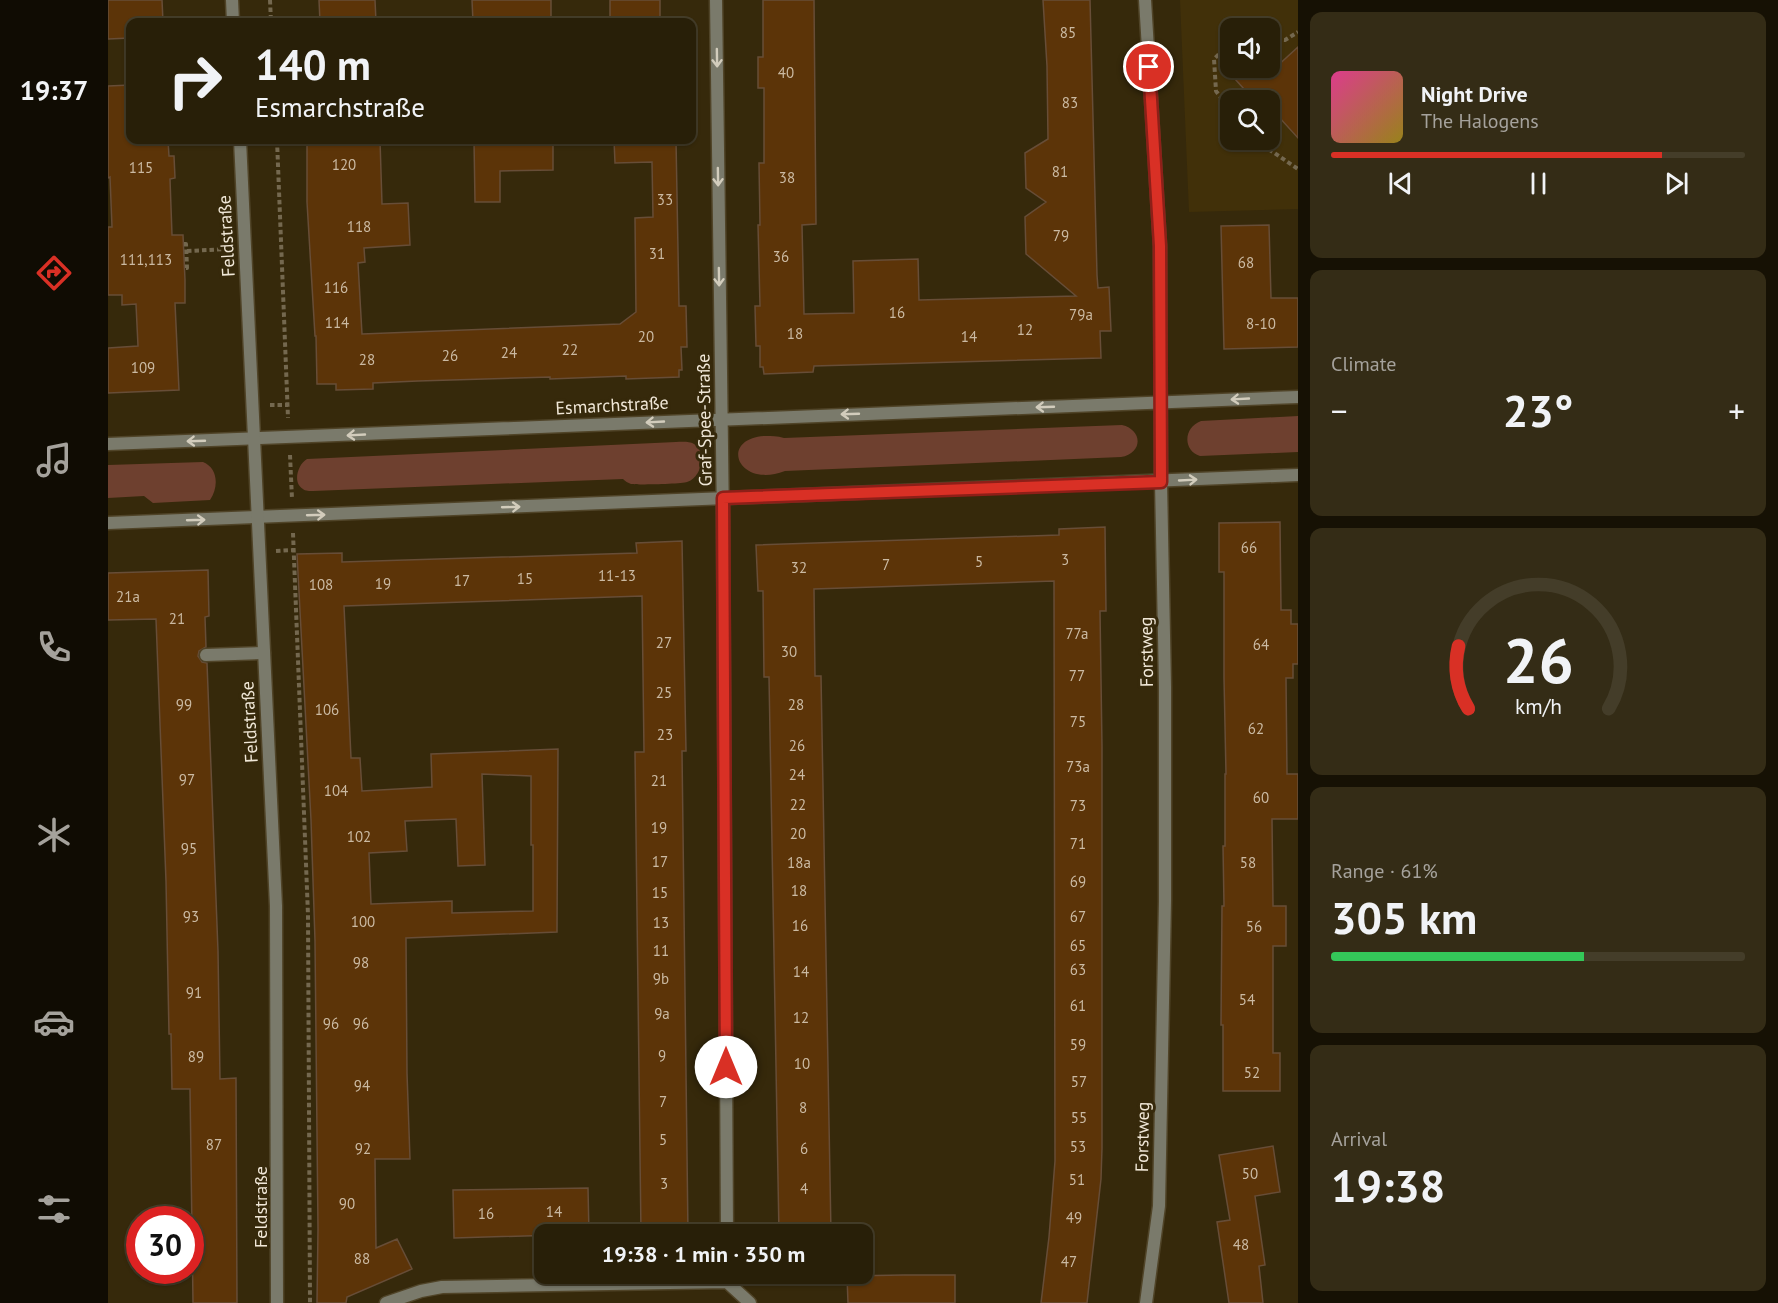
<!DOCTYPE html>
<html lang="en">
<head>
<meta charset="utf-8">
<style>
  :root { --surface:#281f08; --page:#342c16; --text:#f1f3f6; --muted:#a5a29c; --line:#443d29; --accent:#d93025 }
  body { margin:0; font-family:"PT Sans",sans-serif; background:var(--page); color:var(--text); height:100vh; display:flex; flex-direction:column; font-size:22px; white-space:nowrap }
  * { box-sizing:border-box; margin:0 }
  p { font-size:20px; color:var(--muted) }
  .icon { flex:none; width:33px; height:33px; fill:none; stroke:currentColor; stroke-width:2; stroke-linecap:round; stroke-linejoin:round }
  .map { position:relative; flex:1; overflow:hidden }
  .side { display:flex; flex-direction:column; gap:12px; padding:12px; background:#161104; width:480px }
  .side>* { flex:none }
  .top-card { position:absolute; left:18px; top:18px; width:570px; height:126px; border-radius:12px; box-shadow:0 2px 4px #0004,0 0 0 2px var(--line); background:#281f08; color:var(--text); overflow:hidden }
  .fabs { position:absolute; left:1112px; top:18px; display:grid; gap:12px }
  .fabs a { display:grid; place-items:center; width:60px; height:60px; border-radius:12px; background:var(--surface); box-shadow:0 2px 4px #0004,0 0 0 2px var(--line); font-size:30px }
  .speed { position:absolute; left:18px; top:1206px; display:flex; gap:12px; font-size:30px; font-weight:700; text-align:center }
  .speed>* { display:grid; place-content:center; width:78px; height:78px; border-radius:50%; background:var(--surface); box-shadow:0 2px 4px #0004,0 0 0 2px var(--line); line-height:1 }
  .speed .limit { border:9px solid #d22; background:#fff; color:#111 }
  .pin { position:absolute; display:grid; place-items:center; width:51px; height:51px; color:#fff; margin:-26px; border:3px solid #fff; border-radius:50%; box-shadow:0 2px 6px #0007 }
  .me { position:absolute; width:66px; margin:-33px; rotate:0deg; stroke-linejoin:round; filter:drop-shadow(0 0 4px #0008) }
  .turn { display:flex; align-items:center; gap:21px; height:126px; padding:0 30px; font-size:27px }
  .turn .icon { width:78px; height:78px; stroke-width:2.5 }
  .turn b { display:block; font-size:42px; line-height:51px }
  .big { font-size:45px; font-weight:800; line-height:1.1 }
  .side .widget { flex:1; display:flex; flex-direction:column; justify-content:center; gap:9px; min-width:0; padding:0 21px; border-radius:12px; background:var(--page) }
  .side .dial { align-items:center; gap:0 }
  .dial svg { height:156px; overflow:visible; fill:none; stroke:var(--line); stroke-width:7; stroke-linecap:round; text-anchor:middle }
  .dial text { fill:var(--text); stroke:none }
  .song { display:flex; align-items:center; gap:18px }
  .cover { width:72px; height:72px; border-radius:9px; background:linear-gradient(135deg,hsl(330 70% 55%),hsl(50 70% 35%)) }
  .played { height:6px; border-radius:3px; background:linear-gradient(90deg,var(--accent) 80%,var(--line) 80%) }
  .keys { display:flex; justify-content:space-around; direction:ltr }
  .heat { display:flex; justify-content:space-between; align-items:center; font-size:33px; direction:ltr }
  .charge { height:9px; border-radius:4px; background:linear-gradient(90deg,#34c759 61%,var(--line) 0) }
  .trip { position:absolute; left:426px; top:1224px; width:339px; height:60px; border-radius:12px; background:var(--surface); box-shadow:0 2px 4px #0004,0 0 0 2px var(--line); font-weight:800; line-height:60px; text-align:center }
  main { display:flex; flex:1; min-height:0 }
  .tab-bar { display:flex; flex-direction:column; width:108px; justify-content:space-around; align-items:center; background:#100c03; color:var(--muted) }
  .tab-bar .icon { width:42px; height:42px }
  .tab-bar .active { color:var(--accent) }
  .tab-bar b { font-size:27px; color:var(--text) }
  .map>svg:first-child { display:block }
  .built { fill:#413009; fill-rule:evenodd }
  .green { fill:#6e402f }
  .building { fill:#5c3408; stroke:#674d37; stroke-width:1.5; fill-rule:evenodd }
  .lines { fill:none; stroke-linecap:round; stroke-linejoin:round }
  .service-casing { stroke:#504428; stroke-width:15 }
  .minor-casing { stroke:#504428; stroke-width:15 }
  .tertiary-casing { stroke:#504428; stroke-width:15 }
  .path { stroke:#74684f; stroke-width:4; stroke-dasharray:4.5 3; stroke-linecap:butt }
  .service { stroke:#7a7a6b; stroke-width:12 }
  .minor { stroke:#7a7a6b; stroke-width:12 }
  .tertiary { stroke:#7a7a6b; stroke-width:12 }
  .oneway { stroke:#d2ccbc }
  .route-casing { stroke:#8d1f18; stroke-width:15 }
  .route { stroke:#d93025; stroke-width:10 }
  .labels { text-anchor:middle; dominant-baseline:central; stroke-width:6; stroke-linejoin:round; paint-order:stroke }
  .number-label { font-size:15px; fill:#cbbaa3 }
  .street-label { font-size:18px; fill:#f0e7d7; stroke:#36290b }
</style>
</head>
<body>
<main>
<nav class="tab-bar">
<b>19:37</b>
<svg class="icon active" aria-label="directions" viewBox="0 0 24 24"><path d="M12 3l9 9-9 9-9-9zM9 14v-3h6M13 9l2 2-2 2"/></svg>
<svg class="icon" aria-label="music" viewBox="0 0 24 24"><path d="M9 18V5l10-2v13"/><circle cx="6" cy="18" r="3"/><circle cx="16" cy="16" r="3"/></svg>
<svg class="icon" aria-label="phone" viewBox="0 0 24 24"><path d="M5 4h4l2 5-3 2q2 4 5 5l2-3 5 2v4C11 20 4 13 5 4z"/></svg>
<svg class="icon" aria-label="climate" viewBox="0 0 24 24"><path d="M12 3v18M4 7l16 10M4 17L20 7"/></svg>
<svg class="icon" aria-label="car" viewBox="0 0 24 24"><path d="M5 17H2v-5l4-1 3-4h7l3 4 3 1v5h-3M9 17h6M6 11h13"/><circle cx="7" cy="17" r="2"/><circle cx="17" cy="17" r="2"/></svg>
<svg class="icon" aria-label="filters" viewBox="0 0 24 24"><path d="M4 7h16M4 17h16"/><circle cx="9" cy="7" r="2"/><circle cx="15" cy="17" r="2"/></svg>
</nav>
<div class="map">
<svg width="1190" height="1303" viewBox="0 0 1190 1303">
  <rect width="100%" height="100%" fill="#36290b"/>
  <path class="built" d="M1072,0H1190V209L1081,212ZM1122,28H1161V68H1122ZM1122,100H1161V140H1122Z"/>
  <path class="green" d="M1190,416V452L1092,456C1074,450 1076,427 1093,421Z
    M1014,425C1035,430 1035,453 1013,457L677,471C630,489 610,439 657,436C664,436 669,436 676,438Z
    M568,442C573,442 581,441 586,444C600,453 593,478 579,482C574,484 527,485 523,484C520,483 517,481 515,479L205,491C202,491 197,491 195,489C184,483 190,464 199,459Z
    M95,462C110,468 111,487 102,500L45,503L36,496L0,498V465Z"/>
  <path class="building" d="M0,0H54L55,22H22V38L0,39Z
    M211,0H267L268,22H212Z
    M364,0H443V22H365Z
    M502,0H552V22H502Z
    M655,0H706L708,224L694,225L696,314L746,313L745,261L810,259L811,300L968,296L918,254L917,217L938,202L918,188L917,153L940,139L939,66L935,0H982L989,275L990,288L1001,287L1003,331H992L993,358L706,366L705,372L656,374L655,367H652V346H648L647,306H652L650,225H652L651,163H656V88H650V57H655Z
    M1190,47V138L1161,106V100H1146L1117,68H1167Z
    M22,85V140H60L61,156H66L67,178L62,179L64,235H75L77,280V303H67L71,390L0,393V348L30,346L28,304L14,305V295H0V227H4L2,177L0,178V86Z
    M199,140H272L274,204L300,203L302,245L256,248L257,262L250,263L254,334L512,324L528,312L527,218L545,217L544,162L507,163L506,140H568L571,306H578L579,347H573L574,370H571V377L518,379V376L442,379V377L310,381L265,383V389L228,390V384H209L208,336H207L199,202Z
    M366,140H445V170L392,171V202H367Z
    M1161,225L1163,298H1190V347L1116,349L1113,226Z
    M1172,522L1173,610H1183V624H1190V664H1185V678H1178L1179,774H1190V819H1164L1165,906H1178V946H1165V1053H1172V1091H1115V1025H1113L1114,906H1116L1115,846H1117V774H1118L1116,678V572H1111V523Z
    M997,527L998,611H992L994,747V1148L993,1179L979,1303H933L941,1237L947,1161L946,581L706,589L707,676H713L723,1234H671L661,677H656L655,591H650L648,545L951,535V529Z
    M574,541L578,751H574L580,1234H533L527,752H536L534,596L236,606L243,758H252L254,791L324,787L323,754L450,749L449,932L298,938L299,1073L302,1159H267L268,1248L289,1239L304,1269L239,1297L238,1303H209L210,1229L207,941L203,820L189,554L234,553V562L529,553L528,543ZM374,774L423,776V845H425V911L344,913V901L263,904L261,853L299,851L297,821L348,819L350,866L377,865Z
    M100,570L101,616L97,617L98,647L91,651L90,656L94,662L99,663L110,951L112,1079L128,1078L129,1303H85L82,1089H64L63,1034H61L58,881L48,619L0,620V573Z
    M1165,1146L1172,1192L1147,1196L1157,1265L1151,1266L1155,1303H1121L1109,1222L1122,1220L1111,1155Z
    M480,1188L481,1234L346,1238L345,1190Z
    M796,1275H847V1303H740L739,1276Z"/>
  <g class="lines">
    <defs>
      <path id="service" d="M98,655L156,653"/>
      <path id="minor" d="M608,0L615,521L619,1234
        M1037,0L1052,246L1053,482L1057,686V901L1051,1206L1038,1303
        M0,444L1190,397
        M0,523L1190,475
        M278,1303L313,1291L334,1287L619,1282L642,1303"/>
      <path id="tertiary" d="M124,0L125,22
        M132,140L168,906L169,1303"/>
    </defs>
    <use href="#service" class="service-casing"/>
    <use href="#minor" class="minor-casing"/>
    <use href="#tertiary" class="tertiary-casing"/>
    <path class="path" d="M162,0L163,22
      M1161,39L1177,40L1190,32
      M1122,45L1119,46L1106,59L1108,91L1122,110
      M169,140L180,418
      M1149,140L1156,146L1190,169
      M76,244H78L79,268H77
      M79,251L120,249
      M162,405H180
      M182,455L184,499
      M185,533L200,915L202,1303
      M168,551L186,550"/>
    <use href="#service" class="service"/>
    <use href="#minor" class="minor"/>
    <use href="#tertiary" class="tertiary"/>
  </g>
  <defs><path id="oneway-shaft" d="M-6 0H5M1.5-3L5.5 0L1.5 3" fill="none" stroke-width="1.6" stroke-linecap="round" stroke-linejoin="round" transform="scale(1.5)"/></defs>
  <g class="oneway">
    <use href="#oneway-shaft" transform="translate(609 58) rotate(89)"/>
    <use href="#oneway-shaft" transform="translate(610 177) rotate(89)"/>
    <use href="#oneway-shaft" transform="translate(611 277) rotate(89)"/>
    <use href="#oneway-shaft" transform="translate(1132 399) rotate(177)"/>
    <use href="#oneway-shaft" transform="translate(937 407) rotate(178)"/>
    <use href="#oneway-shaft" transform="translate(742 414) rotate(178)"/>
    <use href="#oneway-shaft" transform="translate(547 422) rotate(177)"/>
    <use href="#oneway-shaft" transform="translate(248 435) rotate(177)"/>
    <use href="#oneway-shaft" transform="translate(88 441) rotate(178)"/>
    <use href="#oneway-shaft" transform="translate(1080 480) rotate(-3)"/>
    <use href="#oneway-shaft" transform="translate(403 507) rotate(-2)"/>
    <use href="#oneway-shaft" transform="translate(208 515) rotate(-2)"/>
    <use href="#oneway-shaft" transform="translate(88 520) rotate(-2)"/>
  </g>
  <g class="lines">
    <defs>
      <path id="route" d="M618,1067L615,498L1053,482L1052,246L1041,67"/>
    </defs>
    <use href="#route" class="route-casing"/>
    <use href="#route" class="route"/>
  </g>
  <g class="labels">
    <g class="number-label">
      <text x="960" y="32">85</text>
      <text x="678" y="72">40</text>
      <text x="962" y="102">83</text>
      <text x="236" y="164">120</text>
      <text x="33" y="167">115</text>
      <text x="952" y="171">81</text>
      <text x="679" y="177">38</text>
      <text x="557" y="199">33</text>
      <text x="251" y="226">118</text>
      <text x="953" y="235">79</text>
      <text x="549" y="253">31</text>
      <text x="673" y="256">36</text>
      <text x="38" y="259">111,113</text>
      <text x="1138" y="262">68</text>
      <text x="228" y="287">116</text>
      <text x="789" y="312">16</text>
      <text x="973" y="314">79a</text>
      <text x="229" y="322">114</text>
      <text x="1153" y="323">8-10</text>
      <text x="917" y="329">12</text>
      <text x="687" y="333">18</text>
      <text x="538" y="336">20</text>
      <text x="861" y="336">14</text>
      <text x="462" y="349">22</text>
      <text x="401" y="352">24</text>
      <text x="342" y="355">26</text>
      <text x="259" y="359">28</text>
      <text x="35" y="367">109</text>
      <text x="1141" y="547">66</text>
      <text x="957" y="559">3</text>
      <text x="871" y="561">5</text>
      <text x="778" y="564">7</text>
      <text x="691" y="567">32</text>
      <text x="509" y="575">11-13</text>
      <text x="417" y="578">15</text>
      <text x="354" y="580">17</text>
      <text x="275" y="583">19</text>
      <text x="213" y="584">108</text>
      <text x="20" y="596">21a</text>
      <text x="69" y="618">21</text>
      <text x="969" y="633">77a</text>
      <text x="556" y="642">27</text>
      <text x="1153" y="644">64</text>
      <text x="681" y="651">30</text>
      <text x="969" y="675">77</text>
      <text x="556" y="692">25</text>
      <text x="76" y="704">99</text>
      <text x="688" y="704">28</text>
      <text x="219" y="709">106</text>
      <text x="970" y="721">75</text>
      <text x="1148" y="728">62</text>
      <text x="557" y="734">23</text>
      <text x="689" y="745">26</text>
      <text x="970" y="766">73a</text>
      <text x="689" y="774">24</text>
      <text x="79" y="779">97</text>
      <text x="551" y="780">21</text>
      <text x="228" y="790">104</text>
      <text x="1153" y="797">60</text>
      <text x="690" y="804">22</text>
      <text x="970" y="805">73</text>
      <text x="551" y="827">19</text>
      <text x="690" y="833">20</text>
      <text x="251" y="836">102</text>
      <text x="970" y="843">71</text>
      <text x="81" y="848">95</text>
      <text x="552" y="861">17</text>
      <text x="691" y="862">18a</text>
      <text x="1140" y="862">58</text>
      <text x="970" y="881">69</text>
      <text x="691" y="890">18</text>
      <text x="552" y="892">15</text>
      <text x="83" y="916">93</text>
      <text x="970" y="916">67</text>
      <text x="255" y="921">100</text>
      <text x="553" y="922">13</text>
      <text x="692" y="925">16</text>
      <text x="1146" y="926">56</text>
      <text x="970" y="945">65</text>
      <text x="553" y="950">11</text>
      <text x="253" y="962">98</text>
      <text x="970" y="969">63</text>
      <text x="693" y="971">14</text>
      <text x="553" y="978">9b</text>
      <text x="86" y="992">91</text>
      <text x="1139" y="999">54</text>
      <text x="970" y="1005">61</text>
      <text x="554" y="1013">9a</text>
      <text x="693" y="1017">12</text>
      <text x="223" y="1023">96</text>
      <text x="253" y="1023">96</text>
      <text x="970" y="1044">59</text>
      <text x="554" y="1055">9</text>
      <text x="88" y="1056">89</text>
      <text x="694" y="1063">10</text>
      <text x="1144" y="1072">52</text>
      <text x="971" y="1081">57</text>
      <text x="254" y="1085">94</text>
      <text x="555" y="1101">7</text>
      <text x="695" y="1107">8</text>
      <text x="971" y="1117">55</text>
      <text x="555" y="1139">5</text>
      <text x="106" y="1144">87</text>
      <text x="970" y="1146">53</text>
      <text x="255" y="1148">92</text>
      <text x="696" y="1148">6</text>
      <text x="1142" y="1173">50</text>
      <text x="969" y="1179">51</text>
      <text x="556" y="1183">3</text>
      <text x="696" y="1188">4</text>
      <text x="239" y="1203">90</text>
      <text x="446" y="1211">14</text>
      <text x="378" y="1213">16</text>
      <text x="966" y="1217">49</text>
      <text x="1133" y="1244">48</text>
      <text x="254" y="1258">88</text>
      <text x="961" y="1261">47</text>
    </g>
    <g class="street-label">
      <text transform="translate(118 236) rotate(-93)">Feldstraße</text>
      <text transform="translate(504 405) rotate(-3)">Esmarchstraße</text>
      <text transform="translate(596 420) rotate(-91)">Graf-Spee-Straße</text>
      <text transform="translate(1038 652) rotate(-91)">Forstweg</text>
      <text transform="translate(141 722) rotate(-93)">Feldstraße</text>
      <text transform="translate(1034 1137) rotate(-89)">Forstweg</text>
      <text transform="translate(152 1207) rotate(-90)">Feldstraße</text>
    </g>
  </g>
</svg>
<div class="fabs">
<a><svg class="icon" aria-label="sound" viewBox="0 0 24 24"><path d="M4 9h4l5-4v14l-5-4H4zM17 9q2 3 0 6"/></svg></a>
<a><svg class="icon" aria-label="search" viewBox="0 0 24 24"><circle cx="10" cy="10" r="6"/><path d="M15 15l6 6"/></svg></a>
</div>
<div class="speed"><div class="limit">30</div></div>
<div class="pin" style="left:1041px;top:67px;background:#d93025"><svg class="icon" aria-label="arrive" viewBox="0 0 24 24"><path d="M6 21V4h12l-3 4 3 4H6"/></svg></div>
<svg class="me" style="left:618px;top:1067px" viewBox="-20 -20 40 40"><circle r="19" fill="#fff"/><path d="M0-13L10 11 0 6-10 11z" fill="#d93025"/></svg>
<div class="trip">19:38 · 1 min · 350 m</div>
<div class="top-card">
<div class="turn"><svg class="icon" aria-label="right" viewBox="0 0 24 24"><path d="M7 20v-9h11M14 6l5 5-5 5"/></svg><div><b>140 m</b>Esmarchstraße</div></div>
</div>
</div>
<section class="side">
<div class="widget">
<div class="song"><i class="cover"></i><div><b>Night Drive</b><p>The Halogens</p></div></div>
<div class="played"></div>
<div class="keys"><svg class="icon" aria-label="previous" viewBox="0 0 24 24"><path d="M18 5L8 12l10 7zM5 5v14"/></svg><svg class="icon" aria-label="pause" viewBox="0 0 24 24"><path d="M8 5v14M16 5v14"/></svg><svg class="icon" aria-label="next" viewBox="0 0 24 24"><path d="M6 5l10 7-10 7zM19 5v14"/></svg></div>
</div>
<div class="widget"><p>Climate</p>
<div class="heat"><a>−</a><b class="big">23°</b><a>+</a></div>
</div>
<div class="widget dial"><svg viewBox="0 0 100 80">
<path d="M14 69A42 42 0 1 1 86 69"/>
<path d="M14 69A42 42 0 0 1 9 37" stroke="#d93025"/>
<text x="50" y="56" font-size="32" font-weight="700">26</text>
<text x="50" y="72" font-size="11">km/h</text>
</svg></div>
<div class="widget"><p>Range · 61%</p><b class="big">305 km</b><div class="charge"></div></div>
<div class="widget"><p>Arrival</p><b class="big">19:38</b></div>
</section>
</main>
</body>
</html>
